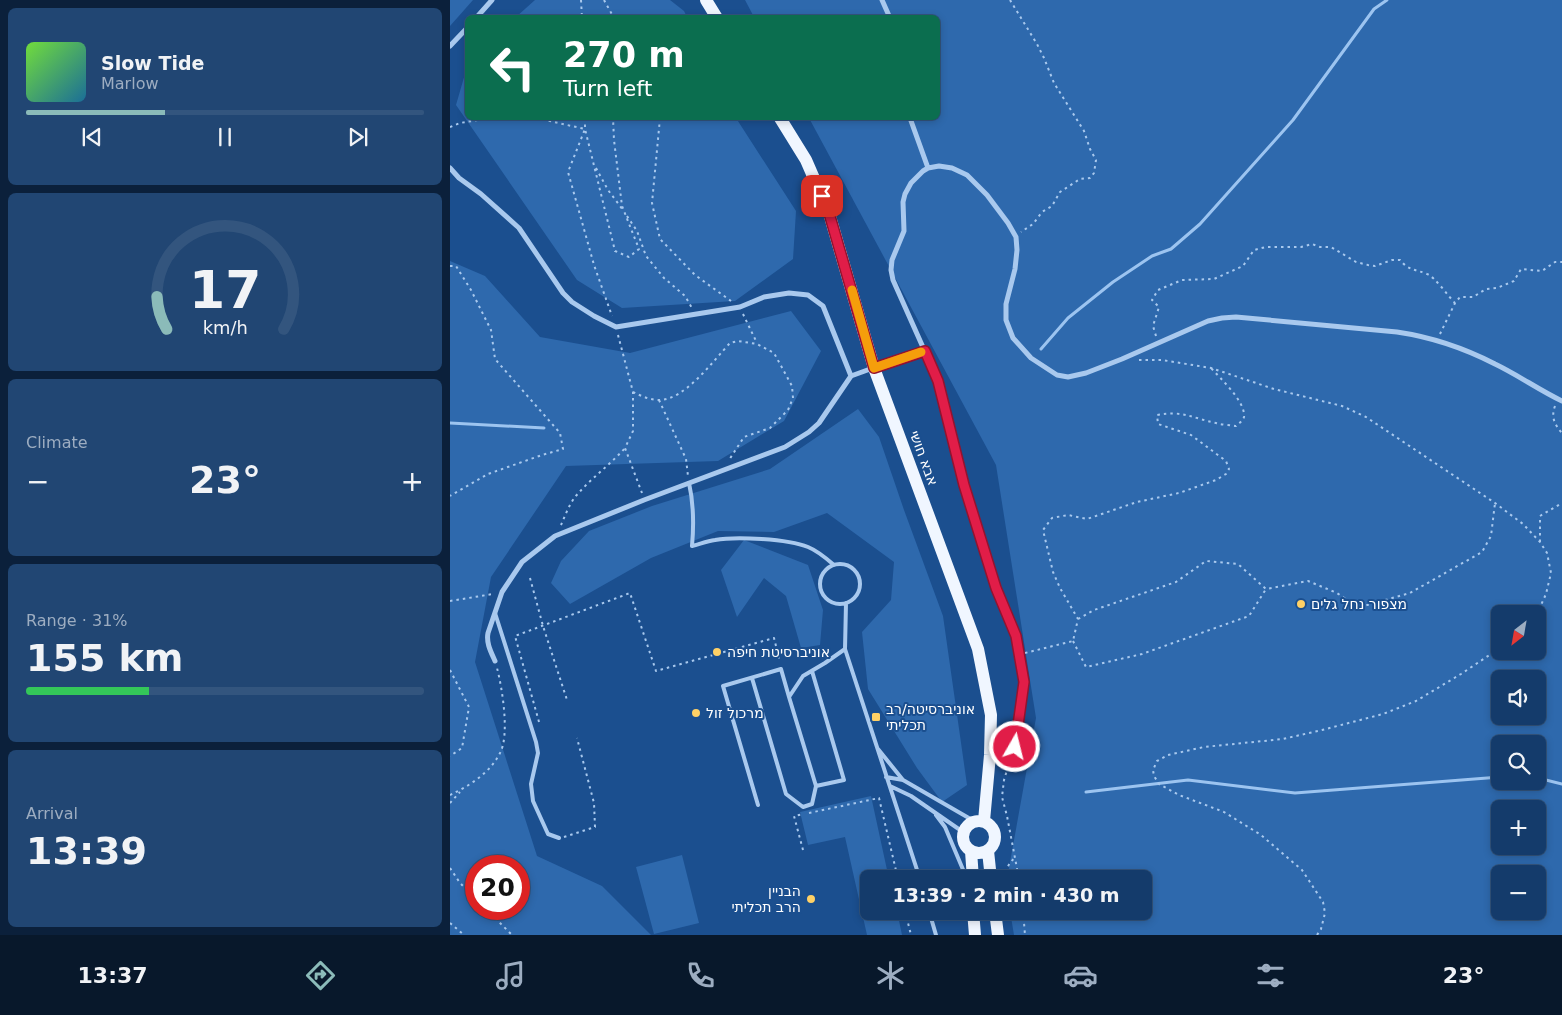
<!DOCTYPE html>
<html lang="en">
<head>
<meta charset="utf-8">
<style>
  :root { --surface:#143b6b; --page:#214673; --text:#f1f3f6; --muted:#9dadc1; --line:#33557e; --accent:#8bbbb9 }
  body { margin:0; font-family:"DejaVu Sans",Heebo,sans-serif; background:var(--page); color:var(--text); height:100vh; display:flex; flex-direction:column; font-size:19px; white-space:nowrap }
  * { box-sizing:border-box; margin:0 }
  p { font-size:16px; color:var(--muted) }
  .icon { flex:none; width:28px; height:28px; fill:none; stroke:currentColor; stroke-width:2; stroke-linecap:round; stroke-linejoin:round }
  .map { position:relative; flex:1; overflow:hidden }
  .panel { display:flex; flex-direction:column; gap:8px; padding:8px; background:#0b203b; width:450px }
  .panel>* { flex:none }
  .guide { position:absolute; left:15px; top:15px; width:475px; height:105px; border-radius:8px; box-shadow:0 2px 8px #0003,0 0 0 1px var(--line); background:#0b6e4f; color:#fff; overflow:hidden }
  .needle { width:32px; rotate:211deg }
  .tools { position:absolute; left:1041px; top:605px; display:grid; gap:10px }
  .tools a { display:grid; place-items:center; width:55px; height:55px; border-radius:8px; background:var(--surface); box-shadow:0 2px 8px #0003,0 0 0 1px var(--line); font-size:25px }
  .speed { position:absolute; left:15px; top:855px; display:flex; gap:10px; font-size:25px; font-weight:700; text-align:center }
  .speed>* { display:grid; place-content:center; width:65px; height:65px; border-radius:50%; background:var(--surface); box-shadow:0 2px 8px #0003,0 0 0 1px var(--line); line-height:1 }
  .speed .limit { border:8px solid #d22; background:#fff; color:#111 }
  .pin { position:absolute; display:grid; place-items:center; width:42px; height:42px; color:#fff; margin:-21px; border-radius:10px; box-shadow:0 2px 8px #0006 }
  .me { position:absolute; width:55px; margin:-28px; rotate:8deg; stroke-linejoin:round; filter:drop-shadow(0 0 4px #0008) }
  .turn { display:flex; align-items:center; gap:18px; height:105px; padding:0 15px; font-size:22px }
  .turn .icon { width:65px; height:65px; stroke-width:2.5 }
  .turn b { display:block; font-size:35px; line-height:42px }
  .big { font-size:38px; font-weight:700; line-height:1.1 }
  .panel .tile { flex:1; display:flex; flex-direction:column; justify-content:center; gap:8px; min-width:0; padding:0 18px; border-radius:8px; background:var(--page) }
  .panel .dial { align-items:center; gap:0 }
  .dial svg { height:130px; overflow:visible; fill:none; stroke:var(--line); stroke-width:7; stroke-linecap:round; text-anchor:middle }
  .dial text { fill:var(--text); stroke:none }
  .song { display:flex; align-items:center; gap:15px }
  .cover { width:60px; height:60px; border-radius:8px; background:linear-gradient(135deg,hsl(100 70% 55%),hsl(200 70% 35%)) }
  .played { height:5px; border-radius:2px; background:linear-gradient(90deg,var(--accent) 35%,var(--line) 35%) }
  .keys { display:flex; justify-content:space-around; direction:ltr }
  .heat { display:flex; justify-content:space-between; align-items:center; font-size:28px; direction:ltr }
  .charge { height:8px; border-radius:4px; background:linear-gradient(90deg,#34c759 31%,var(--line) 0) }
  .trip { position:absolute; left:410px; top:870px; width:292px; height:50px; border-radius:8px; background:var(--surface); box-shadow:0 2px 8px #0003,0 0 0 1px var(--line); font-weight:700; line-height:50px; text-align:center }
  .dock { display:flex; height:80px; justify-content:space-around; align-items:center; background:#08182b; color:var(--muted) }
  .dock .icon { width:35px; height:35px }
  .dock .selected { color:var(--accent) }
  .dock b { font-size:22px; color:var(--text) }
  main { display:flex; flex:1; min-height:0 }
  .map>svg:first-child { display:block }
  .green { fill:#2e69ad; fill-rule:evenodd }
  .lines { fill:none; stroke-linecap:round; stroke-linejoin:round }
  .stream { stroke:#9cc4f0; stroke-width:3 }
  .path { stroke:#a9c9ee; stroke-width:2; stroke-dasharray:2.5 4; stroke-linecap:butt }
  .lane { stroke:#a9c9ee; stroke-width:4 }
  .street { stroke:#a9c9ee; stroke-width:5 }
  .primary { stroke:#f0f6ff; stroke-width:12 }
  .route-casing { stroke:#92132f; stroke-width:12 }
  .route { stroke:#e11d48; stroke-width:9 }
  .slow { stroke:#f59e0b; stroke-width:9 }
  .poi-dot { fill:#ffd166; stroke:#1b4f8f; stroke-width:2 }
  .labels { text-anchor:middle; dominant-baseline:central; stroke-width:4; stroke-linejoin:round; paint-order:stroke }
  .street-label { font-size:14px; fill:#fff; stroke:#1b4f8f }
  .poi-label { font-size:14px; fill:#fff; stroke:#1b4f8f; text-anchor:start }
</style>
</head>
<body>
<main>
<section class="panel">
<div class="tile">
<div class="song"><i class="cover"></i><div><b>Slow Tide</b><p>Marlow</p></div></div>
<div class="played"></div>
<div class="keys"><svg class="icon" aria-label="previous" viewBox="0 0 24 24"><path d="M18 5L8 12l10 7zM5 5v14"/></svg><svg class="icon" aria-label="pause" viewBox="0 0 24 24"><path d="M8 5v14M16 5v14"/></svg><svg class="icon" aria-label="next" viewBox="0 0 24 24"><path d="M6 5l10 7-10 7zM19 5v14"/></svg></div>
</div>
<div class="tile dial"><svg viewBox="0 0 100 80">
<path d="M14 69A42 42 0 1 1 86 69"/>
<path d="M14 69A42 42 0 0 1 8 49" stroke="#8bbbb9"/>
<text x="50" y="56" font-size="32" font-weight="700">17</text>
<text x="50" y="72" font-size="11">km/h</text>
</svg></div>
<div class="tile"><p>Climate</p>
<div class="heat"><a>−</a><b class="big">23°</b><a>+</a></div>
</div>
<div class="tile"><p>Range · 31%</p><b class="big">155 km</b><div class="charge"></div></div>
<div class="tile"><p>Arrival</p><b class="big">13:39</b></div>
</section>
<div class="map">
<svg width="1112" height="935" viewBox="0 0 1112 935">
  <rect width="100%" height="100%" fill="#1b4f8f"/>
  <path class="green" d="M0,0H23L0,26Z
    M85,0H220L234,11L237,17H66Z
    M295,0H1112V935H564L560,911H694V879H557L586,718L546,465L359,118H488V18L304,17ZM1050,614H1088V651H1050ZM1050,679H1088V716H1050ZM1050,744H1088V781H1050ZM1050,809H1088V846H1050ZM1050,874H1088V911H1050Z
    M17,67L18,118H286L346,211L343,259L285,301L172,308L127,280L6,105Z
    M0,261L35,276L90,337L180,353L341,311L371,351L334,421L268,461L116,466L41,577L25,662L87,856L152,886L201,935H0ZM69,866V909H26V866Z
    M408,409L429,437L454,510L493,616L517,785L492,802L467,768L418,689L412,632L441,600L444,562L377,513L324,532L268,531L201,558L120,604L101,583L111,561L139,531L202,506L320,469Z
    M294,540L358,565L373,610L370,645L351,648L336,596L314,578L287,617L271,570Z
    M421,796L439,879H419V911H447L452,935H417L395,837L358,845L350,812Z
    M232,855L249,923L204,934L186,867Z"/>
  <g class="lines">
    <path class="stream" d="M591,349L618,318L663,282L702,256L721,249L750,224L843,120L924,9L937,0
      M0,423L94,428
      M1088,778L1112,784
      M636,792L738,780L845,793L1050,777"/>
    <path class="path" d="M131,0L132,18
      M154,0L164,18
      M560,0L587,44L594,58L604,83L634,131L640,149L646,160L644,173L640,178L630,179L610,192L602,206L592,212L583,224L571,232
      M86,118L135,129L118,172L144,265L162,316
      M135,118V129L165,251L179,257L189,249L172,206L164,140L163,118
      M210,118L202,203L210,239L245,275L281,301
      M0,127L10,123L40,118
      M146,168L158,190L173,210
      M177,216L187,231L196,256L214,278L235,296L242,308
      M0,266H6L21,290L41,330L45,359L110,433L113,449L92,455L38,474L0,496
      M293,314L307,343
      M990,334L1005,303L1010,297H1023L1036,289L1047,288L1064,281L1071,269L1092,271L1105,262H1112
      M168,335L183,392V431L175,448L192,493
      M706,336L703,326L709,307L702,300L708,290L732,280L764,279L793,266L804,250L816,247H851L862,244L870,247H881L906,262L918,265L925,266L942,260H950C959,271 965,269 977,274C985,277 998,296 1005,303
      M689,360H712L761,368L824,389L892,406L916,417L1045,503L1073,524L1090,542L1097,553L1101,573L1096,594L1087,614
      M183,392C191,396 200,400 209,400C235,400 263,361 280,343L288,341L307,344L324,353L342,386L343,398L338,410L320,428L294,437L279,460
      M209,400L236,459L238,476
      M1105,406C1101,417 1104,424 1112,433
      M111,525C115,516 119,505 125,497C140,479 160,465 175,448
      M1090,542V516L1112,503
      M80,578L93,626L117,700
      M0,601L43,594
      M628,619L644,610L726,582L756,561L788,564L816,589L858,581L887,593L903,604L914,606L960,593L1032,552L1041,536L1045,503
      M623,641L636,667L692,654L799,616L816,589
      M575,653L623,641L628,619L610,588L603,572L593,530L602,518L618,515L637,519L687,502L729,493L766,480L776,474L779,469L776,461L741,435L708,424L707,415C732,410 742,418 766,423C772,425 780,425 786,426C789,423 793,421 794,417C796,402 770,378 761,368
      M0,670L19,707L12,748L0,756
      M89,722L65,636L180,593L206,671L324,638L330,662
      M562,754L554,780L552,797L557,816L569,879
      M0,795C19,786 40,773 50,753C60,735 52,687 47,668
      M0,803L10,792
      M359,813L429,798L448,879
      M114,837L145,827L144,803L127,738
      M353,850L344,816L354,814
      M0,868L10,883L26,899
      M556,879C556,869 558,863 566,857
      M36,909L62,935
      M455,911L461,935
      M563,911L567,915H573
      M573,911L575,935
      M0,923L14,935
      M867,935L871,929L875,913L873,902L852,870L811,835L774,812L729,795L709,784L704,776L703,770L707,761L718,755L754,747L833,739L872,730L933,714L966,701L1011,674L1050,648"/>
    <path class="lane" d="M427,367L475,351
      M239,483C244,505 244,524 242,546C250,544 257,541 265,540C286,536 338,539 358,547C368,551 376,558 384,565
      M370 584a20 20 0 1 1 40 0a20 20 0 1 1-40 0Z
      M396,603L395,649L470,879
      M45,613L86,742L88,753L81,784L83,801L98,834L109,838
      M362,671L394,780L366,786
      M302,678L336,794L353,807L362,804L366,786L339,697
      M428,749L453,780
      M542,754L565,747L574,682L566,636L546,588
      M436,777L453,780L524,821
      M440,786L461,796L513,832
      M308,805L273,686L331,669L339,697L353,676L375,663L395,649
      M486,815L495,827L517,879
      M479,911L486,935"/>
    <path class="street" d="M432,0L440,18
      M26,18L42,0
      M0,46L18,27
      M460,118L478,168
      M0,168L9,178L31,194L69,228L113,293L122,302L144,316L166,327L290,307L314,297L339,293L358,295L373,306L401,376
      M546,588L514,485L488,381L443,280L441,270L442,260L454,231L453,202L455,194L461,183L473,171L478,168L489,166L502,168L517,175L537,195L558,223L566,237L567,250L565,269L556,304V320L563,338L581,358L607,375L618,377L636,373L672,359L758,321L772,318L786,317L947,332C981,337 1014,348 1045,364C1068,375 1089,390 1112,401
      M45,661C41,652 36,643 38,633L52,592L72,562L105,536L194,500L335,447L359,432L369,423L401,376L423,368"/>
    <path class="primary" d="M256,0L267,18
      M330,118L356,160L379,213L424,368L528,649L541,715L540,755L534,821
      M513 837a16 16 0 1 1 32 0a16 16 0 1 1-32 0Z
      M521,851L523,879
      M538,851L541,879
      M523,911L525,935
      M545,911L548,935"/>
  </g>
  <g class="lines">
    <defs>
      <path id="route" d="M372,196L379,213L424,368L475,351L488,381L514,485L546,588L566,636L574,682L565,747"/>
    </defs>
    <use href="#route" class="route-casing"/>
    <use href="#route" class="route"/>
    <path class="slow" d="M402,290L424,368L471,352"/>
  </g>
  <g class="poi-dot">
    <circle cx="851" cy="604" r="5"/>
    <circle cx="267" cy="652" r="5"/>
    <circle cx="246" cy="713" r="5"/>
    <rect x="421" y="712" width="10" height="10" rx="2.5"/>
    <circle cx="361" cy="899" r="5"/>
  </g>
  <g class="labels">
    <g class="street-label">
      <text transform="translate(474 458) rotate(70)">אבא חושי</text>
    </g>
    <g class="poi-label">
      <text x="861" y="604">מצפור נחל גלים</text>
      <text x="277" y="652">אוניברסיטת חיפה</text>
      <text x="436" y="709">אוניברסיטה/רב<tspan x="436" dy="16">תכליתי</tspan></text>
      <text x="256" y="713">מרכול זול</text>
      <text x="351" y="891" text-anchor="end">הבניין<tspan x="351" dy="16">הרב תכליתי</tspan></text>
    </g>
  </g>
</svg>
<div class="tools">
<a><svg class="needle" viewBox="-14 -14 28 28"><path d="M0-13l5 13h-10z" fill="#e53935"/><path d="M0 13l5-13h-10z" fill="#9dadc1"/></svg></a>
<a><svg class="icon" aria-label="sound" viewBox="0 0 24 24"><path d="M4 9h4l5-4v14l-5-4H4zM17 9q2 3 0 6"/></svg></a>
<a><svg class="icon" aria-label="search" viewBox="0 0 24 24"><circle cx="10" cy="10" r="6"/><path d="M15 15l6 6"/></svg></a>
<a>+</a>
<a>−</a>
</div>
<div class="speed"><div class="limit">20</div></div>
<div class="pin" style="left:372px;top:196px;background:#d93025"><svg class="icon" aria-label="arrive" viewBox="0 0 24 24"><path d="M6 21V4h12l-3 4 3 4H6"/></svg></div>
<svg class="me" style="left:565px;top:747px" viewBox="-20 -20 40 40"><circle r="17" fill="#e11d48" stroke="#fff" stroke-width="3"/><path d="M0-11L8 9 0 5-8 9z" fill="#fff"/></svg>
<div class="trip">13:39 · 2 min · 430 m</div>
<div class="guide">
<div class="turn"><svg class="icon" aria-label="left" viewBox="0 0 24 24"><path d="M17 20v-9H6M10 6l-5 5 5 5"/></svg><div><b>270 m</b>Turn left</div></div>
</div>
</div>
</main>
<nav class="dock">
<b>13:37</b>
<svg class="icon selected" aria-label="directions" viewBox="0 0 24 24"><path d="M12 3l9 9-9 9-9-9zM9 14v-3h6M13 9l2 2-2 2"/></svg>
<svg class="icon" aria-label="music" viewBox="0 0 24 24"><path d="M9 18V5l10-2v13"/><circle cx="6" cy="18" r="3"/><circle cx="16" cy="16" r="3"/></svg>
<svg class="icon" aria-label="phone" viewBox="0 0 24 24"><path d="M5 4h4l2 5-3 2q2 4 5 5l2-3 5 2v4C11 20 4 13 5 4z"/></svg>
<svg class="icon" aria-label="climate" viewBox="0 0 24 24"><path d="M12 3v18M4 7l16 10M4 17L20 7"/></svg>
<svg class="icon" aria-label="car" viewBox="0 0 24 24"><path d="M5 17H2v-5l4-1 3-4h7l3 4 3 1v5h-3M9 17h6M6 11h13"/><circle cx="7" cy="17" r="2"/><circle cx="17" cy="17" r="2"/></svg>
<svg class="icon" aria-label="filters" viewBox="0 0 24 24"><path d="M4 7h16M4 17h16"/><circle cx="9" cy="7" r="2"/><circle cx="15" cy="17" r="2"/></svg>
<b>23°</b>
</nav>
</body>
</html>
